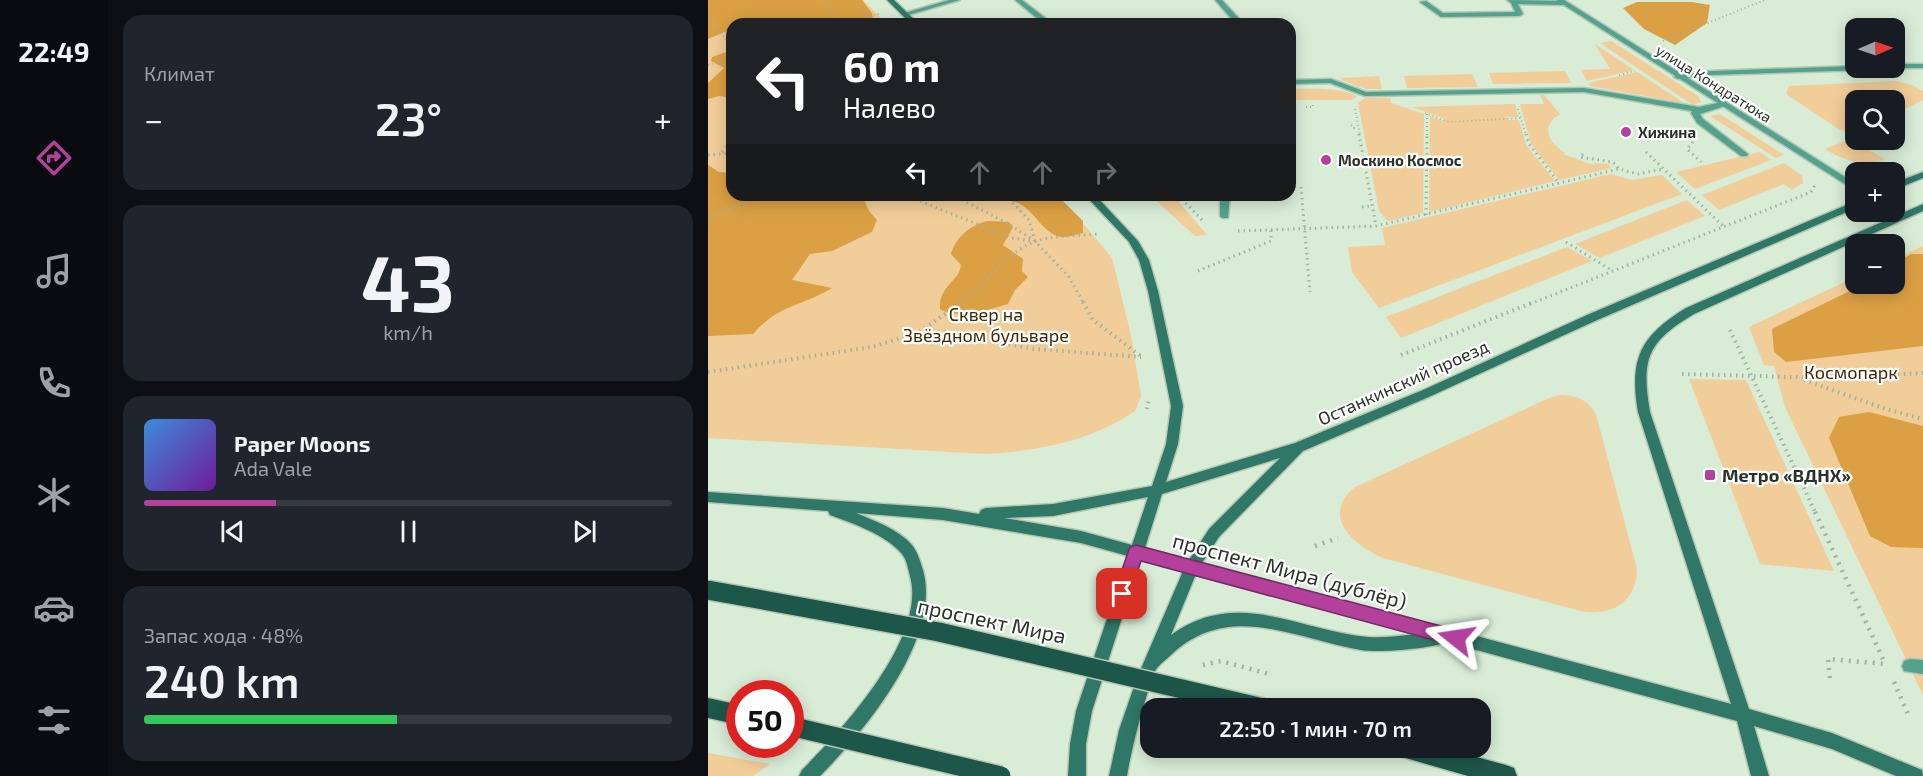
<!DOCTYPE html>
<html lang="ru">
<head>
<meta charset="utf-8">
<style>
  :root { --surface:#171b24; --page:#20242c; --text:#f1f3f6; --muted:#9ea1a6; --line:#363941; --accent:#b3419b }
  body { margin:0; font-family:"Exo 2",sans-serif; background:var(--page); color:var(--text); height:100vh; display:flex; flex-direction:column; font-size:22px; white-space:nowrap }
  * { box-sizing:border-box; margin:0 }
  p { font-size:20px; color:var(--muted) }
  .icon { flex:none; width:33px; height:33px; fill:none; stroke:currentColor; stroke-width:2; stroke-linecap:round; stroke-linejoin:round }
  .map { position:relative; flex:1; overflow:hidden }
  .details { display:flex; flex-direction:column; gap:15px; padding:15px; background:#0d0f14; width:600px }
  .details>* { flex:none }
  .top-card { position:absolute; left:18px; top:18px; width:570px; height:183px; border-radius:18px; box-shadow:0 3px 15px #0003; background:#202124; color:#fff; overflow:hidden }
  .needle { width:39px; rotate:88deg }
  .fabs { position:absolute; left:1137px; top:18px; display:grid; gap:12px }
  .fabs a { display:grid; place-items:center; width:60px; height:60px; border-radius:12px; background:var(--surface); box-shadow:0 3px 15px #0003; font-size:30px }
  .speed { position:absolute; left:18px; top:680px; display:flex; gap:12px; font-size:30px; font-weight:700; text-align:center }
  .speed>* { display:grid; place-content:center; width:78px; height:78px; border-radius:50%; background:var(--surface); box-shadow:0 3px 15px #0003; line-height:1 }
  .speed .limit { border:9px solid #d22; background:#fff; color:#111 }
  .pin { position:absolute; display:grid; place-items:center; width:51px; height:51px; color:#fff; margin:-26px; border-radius:12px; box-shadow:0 3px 9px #0006 }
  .me { position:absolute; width:66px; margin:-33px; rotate:285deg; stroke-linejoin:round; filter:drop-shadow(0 0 4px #0008) }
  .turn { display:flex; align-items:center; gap:21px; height:126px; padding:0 18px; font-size:27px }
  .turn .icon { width:78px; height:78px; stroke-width:2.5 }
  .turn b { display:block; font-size:42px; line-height:51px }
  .lanes { display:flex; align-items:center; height:57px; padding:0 18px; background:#0003; justify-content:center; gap:30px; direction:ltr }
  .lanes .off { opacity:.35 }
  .big { font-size:45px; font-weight:600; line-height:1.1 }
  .details .widget { flex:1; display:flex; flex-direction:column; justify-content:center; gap:9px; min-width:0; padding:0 21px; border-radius:18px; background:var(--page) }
  .details .dial { align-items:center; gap:0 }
  .dial b { font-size:78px; line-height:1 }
  .song { display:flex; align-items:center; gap:18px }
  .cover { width:72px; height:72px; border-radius:9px; background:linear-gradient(135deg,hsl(210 70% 55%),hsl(280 70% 35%)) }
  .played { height:6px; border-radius:3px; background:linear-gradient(90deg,var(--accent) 25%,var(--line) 25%) }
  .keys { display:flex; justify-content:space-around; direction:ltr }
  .heat { display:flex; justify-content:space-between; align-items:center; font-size:33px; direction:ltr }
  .charge { height:9px; border-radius:4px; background:linear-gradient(90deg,#34c759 48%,var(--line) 0) }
  .trip { position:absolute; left:432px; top:698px; width:351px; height:60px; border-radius:18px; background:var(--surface); box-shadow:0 3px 15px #0003; font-weight:600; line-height:60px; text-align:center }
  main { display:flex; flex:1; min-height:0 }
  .menu { display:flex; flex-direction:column; width:108px; justify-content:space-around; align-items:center; background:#090b0e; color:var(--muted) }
  .menu .icon { width:42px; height:42px }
  .menu .on { color:var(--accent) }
  .menu b { font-size:27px; color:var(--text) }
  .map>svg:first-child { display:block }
  .green { fill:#f1cd99 }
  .forest { fill:#dba043 }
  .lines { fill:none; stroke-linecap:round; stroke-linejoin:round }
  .lane-casing { stroke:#b5c7b3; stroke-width:3 }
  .street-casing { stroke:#b5c7b3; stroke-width:3 }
  .secondary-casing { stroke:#b5c7b3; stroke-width:3 }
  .primary-casing { stroke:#b5c7b3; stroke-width:3 }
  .path-far3 { stroke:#a1b2a0; stroke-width:2; stroke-dasharray:1 3; stroke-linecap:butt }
  .path-far2 { stroke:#a1b2a0; stroke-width:3; stroke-dasharray:1.5 4; stroke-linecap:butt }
  .path-far1 { stroke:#a1b2a0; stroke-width:4; stroke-dasharray:1.5 4.5; stroke-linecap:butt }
  .path { stroke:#a1b2a0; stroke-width:4.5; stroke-dasharray:2 6; stroke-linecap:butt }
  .lane { fill:#52a28e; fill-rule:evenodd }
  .street { fill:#52a28e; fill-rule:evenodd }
  .secondary { fill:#2f7766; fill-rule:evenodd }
  .primary { fill:#1d574a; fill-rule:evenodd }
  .primary-bridge-casing { stroke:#b5c7b3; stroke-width:22; stroke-linecap:butt }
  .primary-bridge { stroke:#1d574a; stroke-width:19 }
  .route { fill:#b3419b; stroke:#742a65; stroke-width:1.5 }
  .poi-dot { fill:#b3419b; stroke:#fff; stroke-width:2 }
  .labels { text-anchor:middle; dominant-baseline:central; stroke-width:4.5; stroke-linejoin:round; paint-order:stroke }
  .far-street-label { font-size:15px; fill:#2a3229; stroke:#fff }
  .far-poi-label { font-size:15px; font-weight:bold; fill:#2a3229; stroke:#fff; text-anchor:start }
  .park-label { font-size:18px; fill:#3d2600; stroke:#fff }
  .street-label { font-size:18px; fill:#2a3229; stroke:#fff }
  .poi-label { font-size:18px; font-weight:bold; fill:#2a3229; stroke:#fff; text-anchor:start }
  .near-street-label { font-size:21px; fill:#2a3229; stroke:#fff }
</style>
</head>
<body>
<main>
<nav class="menu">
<b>22:49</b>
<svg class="icon on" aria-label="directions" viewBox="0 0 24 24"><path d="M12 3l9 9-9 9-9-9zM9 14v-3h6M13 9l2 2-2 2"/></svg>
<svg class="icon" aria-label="music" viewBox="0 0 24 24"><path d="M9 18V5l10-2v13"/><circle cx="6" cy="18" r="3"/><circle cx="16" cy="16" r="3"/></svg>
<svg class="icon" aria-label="phone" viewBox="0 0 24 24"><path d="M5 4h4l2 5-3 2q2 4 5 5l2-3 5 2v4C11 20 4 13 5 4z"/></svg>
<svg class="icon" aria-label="climate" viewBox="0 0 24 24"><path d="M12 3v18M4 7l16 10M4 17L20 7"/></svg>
<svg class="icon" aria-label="car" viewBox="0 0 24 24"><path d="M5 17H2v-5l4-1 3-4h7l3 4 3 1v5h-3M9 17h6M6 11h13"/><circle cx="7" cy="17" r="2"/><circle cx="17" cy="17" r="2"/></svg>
<svg class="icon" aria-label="filters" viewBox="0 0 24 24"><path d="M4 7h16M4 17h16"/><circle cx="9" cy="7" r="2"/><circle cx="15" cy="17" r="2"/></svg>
</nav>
<section class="details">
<div class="widget"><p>Климат</p>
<div class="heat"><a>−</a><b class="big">23°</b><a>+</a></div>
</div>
<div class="widget dial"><b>43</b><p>km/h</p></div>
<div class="widget">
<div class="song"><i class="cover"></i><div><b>Paper Moons</b><p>Ada Vale</p></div></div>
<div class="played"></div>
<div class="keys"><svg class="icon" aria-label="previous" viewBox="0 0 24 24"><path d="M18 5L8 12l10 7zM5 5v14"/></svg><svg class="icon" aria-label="pause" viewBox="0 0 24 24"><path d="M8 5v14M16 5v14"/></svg><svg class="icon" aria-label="next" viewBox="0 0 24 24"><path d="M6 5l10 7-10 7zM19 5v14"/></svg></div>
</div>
<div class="widget"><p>Запас хода · 48%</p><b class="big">240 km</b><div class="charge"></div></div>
</section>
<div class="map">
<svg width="1215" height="776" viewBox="0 0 1215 776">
  <rect width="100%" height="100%" fill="#d8ecd6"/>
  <path class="green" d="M0,0H155L179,24H24V195H347L380,229L404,258L423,335L433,396L427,411C384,441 329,451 278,454L0,438Z
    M903,41L990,96L993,102L985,105L892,43Z
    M887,44L926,70L879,81L873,70L902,69Z
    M857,71L863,83L785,84L781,73Z
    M929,72L976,103L882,86L881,83Z
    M764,74L770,87L699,88L696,76Z
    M671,76L674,89H658L634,80V78Z
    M1189,81L1204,85L1215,91V100L1187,114L1186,100H1148L1147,132L1132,130L1078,94L1081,86Z
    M582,89C603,89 630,87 649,96L644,100H582Z
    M832,95H836L852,114C832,126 840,142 857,153L855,154L885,165L886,163L901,164L903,168L851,180L823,144L812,104H836Z
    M657,98H682L683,103L716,114L715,213L680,221L671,211L650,103Z
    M807,104L810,117H799L800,120H811L818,145L847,181L721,212L722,116L736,121L738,119L704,107Z
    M1012,114L1076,155L1068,158L1002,116Z
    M1142,139L1177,159C1157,168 1134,160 1117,149Z
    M1052,152L1063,160L987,189L968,172Z
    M1076,163L1094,176L1095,183L1084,190L1076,184L1011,210L994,195Z
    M903,174L924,180L954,175L974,194L671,308L644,272L640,247L677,245L674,228Z
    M442,195H465L499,235L487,236Z
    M979,200L997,216L892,258L867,244Z
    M1215,246V695L1077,407L1066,366L1056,365L1041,327L1147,277L1148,284H1186L1187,259Z
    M859,247L884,261L693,338L678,317Z
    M981,379L1038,380L1126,571L1052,564Z
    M851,395C868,395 883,400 889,418L929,569C929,602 903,617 873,611L675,558C645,545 612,516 647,487L839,399Z
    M0,753L62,764L45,776H0Z"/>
  <path class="forest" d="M0,0H154L164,13L166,24H24V29L0,39Z
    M929,2H984L1002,5L999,23L967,45L936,29L915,8Z
    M24,50V98L11,96L0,99V83L16,68L3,61L4,57Z
    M0,165L11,172L24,173V195H154L161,211L169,220L164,232L124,251L102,254L84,280L124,288C93,307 71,304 45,334L0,336Z
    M260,195H349L375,221V233C369,234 362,237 356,237C336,238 326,207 307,202C291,198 275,201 260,195Z
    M280,221L301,222L305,227L295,245L315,259L314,271L320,277L307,290L300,304C281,310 249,320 232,309C231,285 251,282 253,265L243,254C248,237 262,225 280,221Z
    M1203,254H1215V346L1078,362L1066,352L1064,329L1156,284H1186L1187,264Z
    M1161,412L1215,426V548L1183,547L1162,536L1121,438L1131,417Z"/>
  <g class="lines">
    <defs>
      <path id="lane" d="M241,0H252L197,16L193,14Z
        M307,0H314L345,24H336Z
        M507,0H514L536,24H528Z
        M799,0L855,1L859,3L855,5L810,4L815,14L811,16L733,17L712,2L718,1L735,13L807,12L803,3Z
        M1186,64H1215V68H1183H1186Z
        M1148,66V68H1160L1156,70L1003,75L970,79L966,77L970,75L1003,71Z
        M623,79L658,92L876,88L991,107L1014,102H1017V106L992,114L995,119L1040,154L1039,156H1033L989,123L983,113L984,111L876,92L657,96L622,83L582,84V80Z
        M512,195H522L520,218H514L512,216Z"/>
      <path id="street" d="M848,0H856L1148,184V191Z
        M1202,659L1215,660V674L1196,671L1194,666L1196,661Z"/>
      <path id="secondary" d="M179,0H186L211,24H203Z
        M1215,172V178L1186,190V183Z
        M377,195H387L430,241L441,260L450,291L475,406L470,444L458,482L587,443L715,390L879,315L1148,201V208L887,321L723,396L595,451L511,537L494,563L1023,704L930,412C921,359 932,336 978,308L1215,204V211L986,314C939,342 933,359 942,412L1041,709L1124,733L1214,770L1215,776H1188L1124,749L1046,726L1061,776H1043L1029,721L739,642C721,649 671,653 653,650C587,639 521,600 463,655C459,659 453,663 450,667C445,672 444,682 441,688C432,717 424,746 419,776H401L411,730L429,678L475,571L433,559L384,711L378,744V776H360L362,744L368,711L420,556L373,543L235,520L148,513C167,521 190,529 204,545C210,553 212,561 215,570C234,638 157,731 112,776H91L94,770C135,729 219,638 202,576C200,569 199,560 194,554C177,534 146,524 122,515L120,511L0,502V492L235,508L271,514L273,510L278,508L345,504L444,486L458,444L463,406L440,291L431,260L421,242ZM572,458L501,529L481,560L437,548L454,494ZM440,497L424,545L373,531L296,518L345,516ZM488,574L707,634C691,636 676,638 660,637C591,631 529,587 463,635Z"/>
      <path id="primary" d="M0,698L32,705V725L0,718Z
        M684,747H732L798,765L806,768L809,776H760L694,757L687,754Z"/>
    </defs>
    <use href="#lane" class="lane-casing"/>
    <use href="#street" class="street-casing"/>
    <use href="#secondary" class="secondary-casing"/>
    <use href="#primary" class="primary-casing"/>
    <path class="path-far3" d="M114,0L136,23
      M0,17L24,46
      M135,24L171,14
      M156,24L173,19
      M955,41L1057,0
      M0,65L24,58
      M911,75L927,71
      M598,107H605L604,103
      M647,109L652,135
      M810,109L818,135
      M717,113L741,122L813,118
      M643,125L646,128H643
      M719,135V114"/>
    <path class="path-far2" d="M651,134L668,226
      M818,134L821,144L851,183
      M985,142L979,149L993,162
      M14,152L24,140
      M938,152L1015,226
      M875,154L872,157L905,162L911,169
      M0,155L24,153
      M593,187L602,292
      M197,195L304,238L327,241L361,277L376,304
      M244,195L299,223L324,239
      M297,195L321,220L327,241
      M470,195L496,222
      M654,207L665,206
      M718,215L719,134
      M0,218L55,195
      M530,231L668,226L911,169L930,174L955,169
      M858,242L903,270
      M490,271L563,241V230
      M251,304C276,286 298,252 326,242C342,235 372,236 390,234
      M822,304L1103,192L1107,185"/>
    <path class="path-far1" d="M375,302L385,320L434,357
      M1022,330L1108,514
      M212,333L236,332L326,349L433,357
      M693,355L826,302
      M0,372L164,347L210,333L254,302
      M974,374L1125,378L1215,373
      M1096,380L1178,409L1215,419
      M439,409L441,398"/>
    <path class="path" d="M1107,512L1176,661
      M607,546L630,538
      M495,665L513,661L561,674
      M1122,678L1120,659L1178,664
      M1186,682L1200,714"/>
    <use href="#lane" class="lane"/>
    <use href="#street" class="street"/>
    <use href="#secondary" class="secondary"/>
    <use href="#primary" class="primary"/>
    <defs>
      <path id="primary-bridge" d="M0,590L231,632L555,708
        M82,726L293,776"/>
    </defs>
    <use href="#primary-bridge" class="primary-bridge-casing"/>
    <use href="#primary-bridge" class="primary-bridge"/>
  </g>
  <path class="route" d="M428,545L748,630L755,632L757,638L755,643L748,646L433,561L420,599L414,601L408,599L406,594L420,552L422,547Z"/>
  <g class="poi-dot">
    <circle cx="918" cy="132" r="6"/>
    <circle cx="618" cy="160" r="6"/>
    <rect x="996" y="469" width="12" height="12" rx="3"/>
  </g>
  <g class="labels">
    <g class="far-street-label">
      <text transform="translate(1006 83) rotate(32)">улица Кондратюка</text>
    </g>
    <g class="far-poi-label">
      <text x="930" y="132">Хижина</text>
      <text x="630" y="160">Москино Космос</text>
    </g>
    <g class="park-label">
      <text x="278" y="314">Сквер на<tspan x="278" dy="21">Звёздном бульваре</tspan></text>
      <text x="1143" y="372">Космопарк</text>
    </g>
    <g class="street-label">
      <text transform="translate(695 382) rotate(-24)">Останкинский проезд</text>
    </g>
    <g class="poi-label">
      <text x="1014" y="475">Метро «ВДНХ»</text>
    </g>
    <g class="near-street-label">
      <text transform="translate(582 570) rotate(15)">проспект Мира (дублёр)</text>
      <text transform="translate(284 620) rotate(12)">проспект Мира</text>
    </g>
  </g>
</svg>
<div class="fabs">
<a><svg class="needle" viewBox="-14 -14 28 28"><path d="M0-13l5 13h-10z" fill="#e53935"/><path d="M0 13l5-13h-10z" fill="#9ea1a6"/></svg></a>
<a><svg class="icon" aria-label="search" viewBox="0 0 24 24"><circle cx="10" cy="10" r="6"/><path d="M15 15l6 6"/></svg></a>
<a>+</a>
<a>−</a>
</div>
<div class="speed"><div class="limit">50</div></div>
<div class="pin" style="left:414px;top:594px;background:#d93025"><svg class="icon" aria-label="arrive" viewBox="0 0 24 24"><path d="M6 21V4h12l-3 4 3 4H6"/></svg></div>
<svg class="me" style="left:748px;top:638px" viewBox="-20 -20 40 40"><path d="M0-17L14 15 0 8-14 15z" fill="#b3419b" stroke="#fff" stroke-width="4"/></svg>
<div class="trip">22:50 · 1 мин · 70 m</div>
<div class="top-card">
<div class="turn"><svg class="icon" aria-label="left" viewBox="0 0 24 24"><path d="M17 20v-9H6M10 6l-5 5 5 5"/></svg><div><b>60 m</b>Налево</div></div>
<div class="lanes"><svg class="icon" aria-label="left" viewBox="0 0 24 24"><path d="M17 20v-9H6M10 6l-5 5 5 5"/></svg><svg class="icon off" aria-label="ahead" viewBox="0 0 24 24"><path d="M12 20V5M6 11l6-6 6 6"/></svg><svg class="icon off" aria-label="ahead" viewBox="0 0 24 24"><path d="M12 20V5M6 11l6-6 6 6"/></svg><svg class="icon off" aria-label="right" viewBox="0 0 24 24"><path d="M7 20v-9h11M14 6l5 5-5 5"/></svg></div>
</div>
</div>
</main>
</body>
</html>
